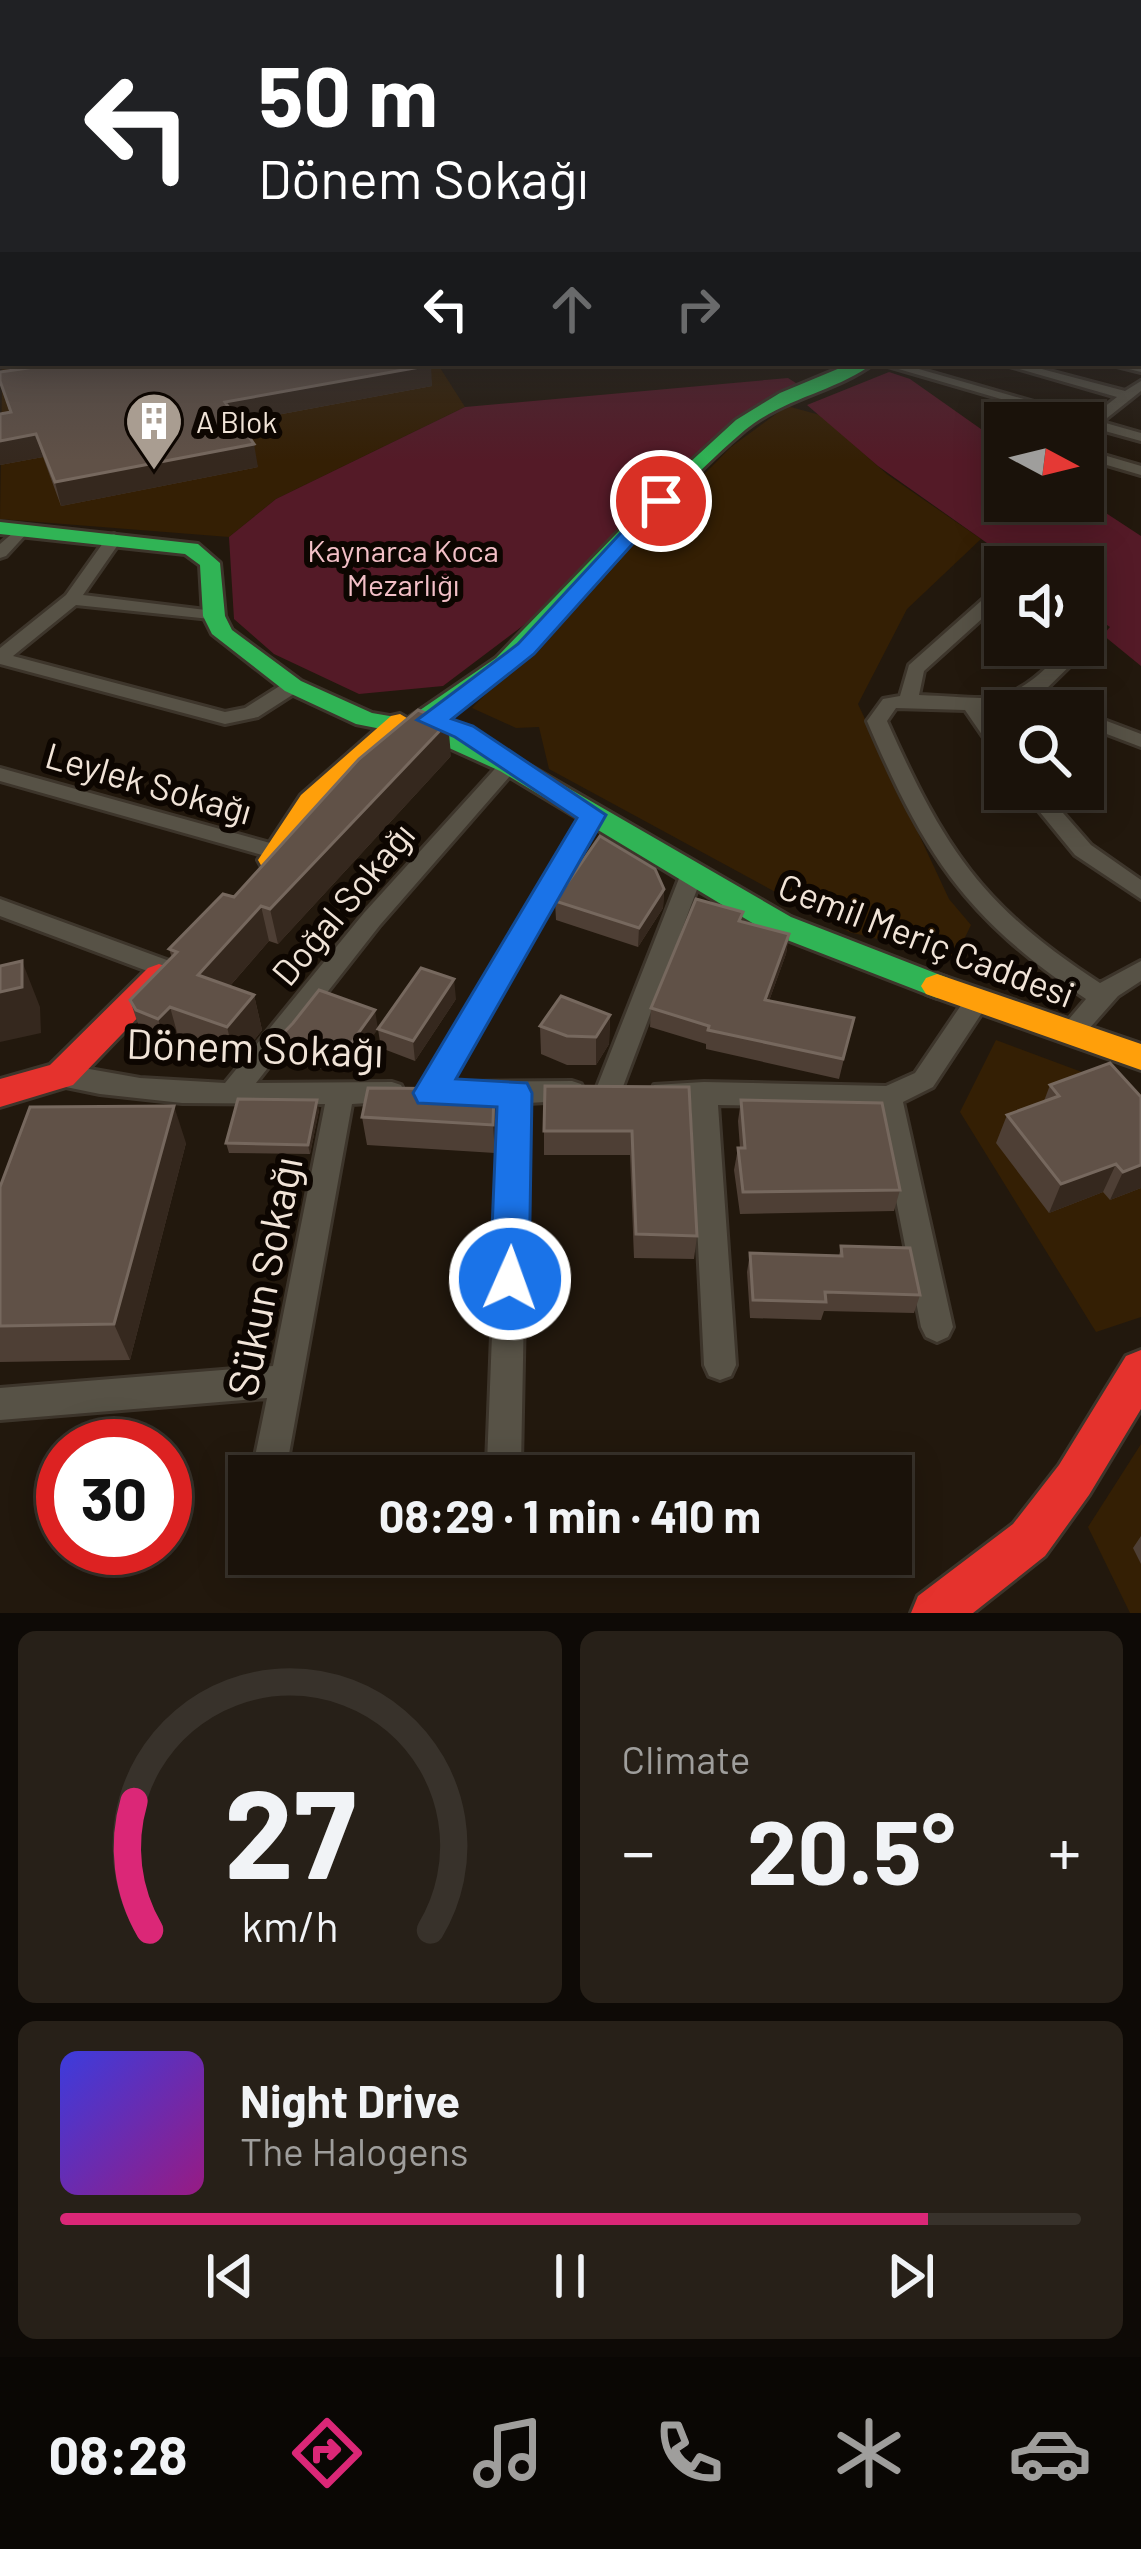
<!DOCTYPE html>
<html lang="en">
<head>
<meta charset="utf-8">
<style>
  :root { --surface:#1a120a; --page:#272018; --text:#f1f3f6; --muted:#9f9e9c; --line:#38322b; --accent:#db2777 }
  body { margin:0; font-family:Barlow,sans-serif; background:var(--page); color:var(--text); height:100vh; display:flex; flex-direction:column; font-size:45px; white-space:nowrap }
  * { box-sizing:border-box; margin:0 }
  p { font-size:39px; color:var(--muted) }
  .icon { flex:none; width:66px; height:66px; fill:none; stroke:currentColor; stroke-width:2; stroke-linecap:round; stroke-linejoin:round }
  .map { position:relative; height:1613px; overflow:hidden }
  .sheet { display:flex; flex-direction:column; gap:18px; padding:18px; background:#0e0a06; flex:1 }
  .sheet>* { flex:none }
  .hud { position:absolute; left:0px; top:0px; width:1143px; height:366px; box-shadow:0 6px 30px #0003,0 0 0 3px var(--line); background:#202124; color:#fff; overflow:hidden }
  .needle { width:78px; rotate:97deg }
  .buttons { position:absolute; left:984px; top:402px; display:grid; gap:24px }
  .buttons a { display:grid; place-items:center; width:120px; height:120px; border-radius:0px; background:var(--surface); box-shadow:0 6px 30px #0003,0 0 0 3px var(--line); font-size:60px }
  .speed { position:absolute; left:36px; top:1419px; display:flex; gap:24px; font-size:60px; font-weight:700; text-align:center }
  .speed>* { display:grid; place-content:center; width:156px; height:156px; border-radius:50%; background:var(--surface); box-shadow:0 6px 30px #0003,0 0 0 3px var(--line); line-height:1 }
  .speed .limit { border:18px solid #d22; background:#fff; color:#111 }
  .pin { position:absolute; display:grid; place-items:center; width:102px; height:102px; color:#fff; margin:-51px; border:6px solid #fff; border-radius:50%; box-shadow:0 3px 12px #0007 }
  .me { position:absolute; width:132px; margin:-66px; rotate:2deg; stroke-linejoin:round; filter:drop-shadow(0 0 9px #0008) }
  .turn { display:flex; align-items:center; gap:42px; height:252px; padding:0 60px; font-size:54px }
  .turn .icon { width:156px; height:156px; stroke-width:2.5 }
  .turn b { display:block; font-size:84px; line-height:102px }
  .lanes { display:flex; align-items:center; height:114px; padding:0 60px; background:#0003; justify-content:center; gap:60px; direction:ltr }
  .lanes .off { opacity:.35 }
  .big { font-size:90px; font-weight:700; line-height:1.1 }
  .sheet .widget { flex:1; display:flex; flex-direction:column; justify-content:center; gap:18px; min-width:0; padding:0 42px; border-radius:18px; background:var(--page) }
  .sheet .dial { align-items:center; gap:0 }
  .dial svg { height:312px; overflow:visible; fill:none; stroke:var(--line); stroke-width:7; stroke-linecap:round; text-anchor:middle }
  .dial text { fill:var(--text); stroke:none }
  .song { display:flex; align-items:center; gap:36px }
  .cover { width:144px; height:144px; border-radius:18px; background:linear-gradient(135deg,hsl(240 70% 55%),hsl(310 70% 35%)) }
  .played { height:12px; border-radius:6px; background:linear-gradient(90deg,var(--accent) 85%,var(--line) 85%) }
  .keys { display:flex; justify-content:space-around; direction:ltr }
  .heat { display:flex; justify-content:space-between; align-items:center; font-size:66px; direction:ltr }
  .sheet .tiles { flex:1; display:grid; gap:18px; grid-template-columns:1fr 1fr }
  .widget:last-child { grid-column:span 2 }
  .trip { position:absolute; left:228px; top:1455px; width:684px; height:120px; border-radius:0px; background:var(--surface); box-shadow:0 6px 30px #0003,0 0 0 3px var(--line); font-weight:700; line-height:120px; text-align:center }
  .menu { display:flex; height:192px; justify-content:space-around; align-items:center; background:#0a0704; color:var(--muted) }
  .menu .icon { width:84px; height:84px }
  .menu .on { color:var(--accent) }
  .menu b { font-size:54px; color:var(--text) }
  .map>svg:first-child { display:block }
  .built { fill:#341f04 }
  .green { fill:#541a27 }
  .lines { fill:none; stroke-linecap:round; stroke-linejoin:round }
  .street-casing { stroke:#3d352b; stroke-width:6 }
  .fast-casing { stroke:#3d352b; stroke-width:6 }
  .slow-casing { stroke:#3d352b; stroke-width:6 }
  .jam-casing { stroke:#3d352b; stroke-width:6 }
  .street { fill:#575246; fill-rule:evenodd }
  .fast { fill:#30b455; fill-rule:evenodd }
  .slow { fill:#ff9f0a; fill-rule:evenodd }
  .jam { fill:#e5322d; fill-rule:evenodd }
  .wall { fill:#4e3f35 }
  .shaded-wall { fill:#35281e }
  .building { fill:#605147; stroke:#76685e; stroke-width:3 }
  .route { fill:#1a73e8; stroke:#114b97; stroke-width:3 }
  .labels { text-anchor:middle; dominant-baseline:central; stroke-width:12; stroke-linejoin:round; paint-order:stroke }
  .far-poi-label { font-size:30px; fill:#f1e4d8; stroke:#0d0601; text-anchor:start }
  .far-park-label { font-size:30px; fill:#f3c0c7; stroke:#0d0601 }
  .street-label { font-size:36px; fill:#f1e4d8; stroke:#0d0601 }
  .near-street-label { font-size:42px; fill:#f1e4d8; stroke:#0d0601 }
</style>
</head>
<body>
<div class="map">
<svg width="1141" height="1613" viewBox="0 0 1141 1613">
  <rect width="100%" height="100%" fill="#22180d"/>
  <path class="built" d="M3,317V363H437L465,407L276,499L229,537L0,519Z
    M787,406L820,415L888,475L981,539L907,609L858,704L949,899L971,925L955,958L849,932L549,769L539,727L516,728L472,708L731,447Z
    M996,1040L1141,1094V1317L1096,1332L960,1112Z
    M1141,1444V1613H1130L1088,1527Z"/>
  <path class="green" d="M889,372L910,379L1005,446V501L1083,498L1141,536V666L1103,635L1110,627L1083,609V567H1021L878,466L807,405Z
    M788,378L799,385L736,420L692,464L625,516L594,565L569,591L443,686L359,694L274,654L234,619L229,537L276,499L465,407Z"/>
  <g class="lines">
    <defs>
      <path id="street" d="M1140,235H1141V241H1140Z
        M1140,283H1141V290H1140Z
        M0,288H3L0,295Z
        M1140,303H1141V309H1140Z
        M1140,333H1141V341H1140Z
        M878,363H898L1090,418L1117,397L999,363H1019L1125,391L1141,381V391L1102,422L1141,433V441L1094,428L1083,429V423Z
        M1115,363L1141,364V372L1117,366Z
        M1083,449L1141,466V475L1083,458Z
        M21,526L29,531L6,556L0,558V544Z
        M114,534L122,539L83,595L214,611L223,616L220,620L76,605L13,656L225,712L245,708L286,682H300L302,686L300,690L258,717L225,724L0,664V648L66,595L108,536Z
        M1005,584V598L924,671L919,695C1001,698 1005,710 1067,648L1065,645H1083V642L1088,647L1085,651L1040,695L1075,711H1048L1025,702L984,710L1005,740V760L998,758L965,710L896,708L887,721C944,848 981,906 1100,983L1141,961V981L1118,996L1080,1039L1071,1042L1062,1039L1058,1032L1086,999C964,917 924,854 867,721L883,699L900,696L909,665L999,585Z
        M1083,712L1141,734V747L1083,725Z
        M509,759L516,761L519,765L516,769L380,925L256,1083L392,1082L401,1085L405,1093L401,1101L352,1104L285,1476H251L267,1398L0,1420V1388L273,1366L325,1104L182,1103L100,1094L61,1086L52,1082L48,1075L52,1068L61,1064L140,1078L225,1083L364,913L502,761Z
        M0,768L288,848L291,853L280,860L0,781Z
        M1021,789H1042L1091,845L1141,880V899L1075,855Z
        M592,808L603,815L440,1101L431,1104L422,1101L418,1093L422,1085L581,815Z
        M691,868L702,876L621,1092L617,1100L608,1103L599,1100L595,1092L680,876Z
        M0,899L175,963L178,969L175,975L166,978L0,916Z
        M977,993L986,995L989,1002L933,1087L903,1102L953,1327L948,1337L937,1342L926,1337L921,1327L878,1108L718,1105L736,1365L731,1376L720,1380L709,1376L704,1365L691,1104L654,1101L650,1093L654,1085L704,1082L886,1086L915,1073L968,995Z
        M572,1081L581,1084L585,1092L581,1100L528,1103L521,1464L516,1476H492L487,1464L501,1103L456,1101L452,1093L456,1085L465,1082Z"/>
      <path id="fast" d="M852,363H874C837,391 784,398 745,430C635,523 558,648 434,724L518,759L791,917L948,978L953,986L948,994L937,998L769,933L500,771L427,738L356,724L285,691L212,634L203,616L200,565L185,554L0,534V522L198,544L220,563L225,616L232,630L301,681L372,713L407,719L496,658L651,498L736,420L780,393Z"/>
      <path id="slow" d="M3,252V260L0,261V253Z
        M1140,292H1141V300H1140Z
        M400,714L412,721L409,726L320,807L282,867H262L258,860L301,795L391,716Z
        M937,974L1141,1044V1070L926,994L921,986L926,978Z"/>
      <path id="jam" d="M159,964L170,968L175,976L170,984L73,1085L0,1107V1079L50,1065L148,968Z
        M1141,1350V1409L1089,1495L1045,1556L973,1613H911L918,1596L1013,1524L1059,1465L1126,1356Z"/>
    </defs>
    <use href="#street" class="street-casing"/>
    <use href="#fast" class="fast-casing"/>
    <use href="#slow" class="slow-casing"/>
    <use href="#jam" class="jam-casing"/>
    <use href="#street" class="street"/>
    <use href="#fast" class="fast"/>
    <use href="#slow" class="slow"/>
    <use href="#jam" class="jam"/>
  </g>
  <path class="wall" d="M22,363H429L432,386L239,422L258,467L61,506L43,457L0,465V414L10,413L0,382L25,369Z
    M451,756L278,944L269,941L230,986L254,995L262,1030L236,1063L180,1043L170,1055L148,1046L142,1036L130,1000L172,958L169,949L234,897Z
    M664,889L663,908L638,947L556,920L555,901Z
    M743,912L741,921L789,934L786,954L769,1001L854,1018L839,1079L706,1049V1044L650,1027L651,1008Z
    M456,999L415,1061L381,1048L378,1029Z
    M375,1010L348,1072L276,1064L272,1045Z
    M610,1015L609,1044L596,1065H567L541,1054L540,1026Z
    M1050,1085L1141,1097V1188L1110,1200L1103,1192L1049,1213L996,1143L1007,1115L1044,1101Z
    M689,1087L697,1236L694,1259L634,1258L630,1155H544V1131Z
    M494,1089L496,1118L495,1153L367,1145L362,1117Z
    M741,1100L900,1190L894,1211L740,1214L734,1170L738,1148H740L738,1121Z
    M319,1110L310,1154L229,1153L226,1143Z
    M186,1143L130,1360L0,1362V1187Z
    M841,1246L920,1295L914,1313L824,1311L821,1320L750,1318L747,1272L750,1253L839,1255Z
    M1141,1536V1564L1133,1548Z"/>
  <path class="shaded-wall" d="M0,322H3V343L0,344Z
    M431,365L432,386L229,424L225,402Z
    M36,434L43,457L0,465V441Z
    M254,444L258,467L61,506L55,482Z
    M448,722L451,756L278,944L270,909Z
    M664,889L663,908L638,947L639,928Z
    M261,906L269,941L208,1011L198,975Z
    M789,934L786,954L762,1020L765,1000Z
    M22,961L40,1007L41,1033L0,1042V992Z
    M454,979L456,999L415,1061L413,1041Z
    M254,995L262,1030L236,1063L227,1027Z
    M170,1007L180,1043L170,1055L158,1019Z
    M375,1010L378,1029L348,1072L344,1053Z
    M610,1015L609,1044L596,1065V1037Z
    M494,1089L496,1118L495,1153L493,1125Z
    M317,1100L319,1110L310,1154L308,1145Z
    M174,1106L186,1143L130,1360L114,1324Z
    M1116,1164L1103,1192L1049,1213L1061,1184Z
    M1141,1165V1188L1110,1200L1123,1172Z"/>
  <path class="building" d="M3,302V322H0V303Z
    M26,363H429L431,365L225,402L254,444L55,482L36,434L0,441V414L11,412L0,381V372L28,368Z
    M418,710L448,722L270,909L261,906L198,975L254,995L227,1027L170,1007L158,1019L136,1010L130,1000L177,952L169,949L223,894L234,897L359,759Z
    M600,836L655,869L664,889L639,928L555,901Z
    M696,899L743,912L739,921L789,934L765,1000L854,1018L843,1059L708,1030L709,1026L651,1008Z
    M22,961V987L0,992V966Z
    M421,968L454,979L413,1041L378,1029Z
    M319,990L375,1010L344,1053L272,1045L293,1023Z
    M561,996L610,1015L596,1037L567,1036L540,1026Z
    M1110,1063L1141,1097V1165L1123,1172L1116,1164L1061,1184L1007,1115L1059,1096L1050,1085Z
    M545,1086L689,1087L697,1236L636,1234L632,1131H544Z
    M368,1088L494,1089L493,1125L362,1117Z
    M238,1099L317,1100L308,1145L226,1143Z
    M741,1100L882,1103L900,1190L743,1192L738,1148H745Z
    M174,1106L114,1324L0,1326V1187L30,1107Z
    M841,1246L910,1248L920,1295L825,1292L826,1302L753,1300L750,1253L842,1256Z"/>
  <linearGradient id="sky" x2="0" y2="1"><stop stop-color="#130d07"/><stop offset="0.51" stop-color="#3e3d40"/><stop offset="1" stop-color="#3e3d40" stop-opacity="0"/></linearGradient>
  <rect width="1141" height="461" fill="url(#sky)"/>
  <path class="route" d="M654,497L671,501L534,654L452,719L473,726L606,815L456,1079L527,1083L532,1093L529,1279L524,1291L510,1297L496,1291L490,1279L497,1107L418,1103L413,1093L577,818L455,737L417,720L518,644Z"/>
  <defs>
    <symbol id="building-pin" viewBox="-11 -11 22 30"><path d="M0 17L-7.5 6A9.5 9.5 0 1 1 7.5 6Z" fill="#a99d91" stroke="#0d0601"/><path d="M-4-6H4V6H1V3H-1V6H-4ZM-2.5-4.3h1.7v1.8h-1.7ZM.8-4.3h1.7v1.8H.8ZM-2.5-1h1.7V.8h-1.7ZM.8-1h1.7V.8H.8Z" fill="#fff"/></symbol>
  </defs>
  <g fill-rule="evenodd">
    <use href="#building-pin" x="121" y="388" width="66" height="90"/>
  </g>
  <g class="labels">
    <g class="far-poi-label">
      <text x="196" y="421">A Blok</text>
    </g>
    <g class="far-park-label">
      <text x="403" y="550">Kaynarca Koca<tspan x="403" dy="34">Mezarlığı</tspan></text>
    </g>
    <g class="street-label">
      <text transform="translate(149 782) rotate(16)">Leylek Sokağı</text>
      <text transform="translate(342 903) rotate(-50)">Doğal Sokağı</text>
      <text transform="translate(927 939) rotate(21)">Cemil Meriç Caddesi</text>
    </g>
    <g class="near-street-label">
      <text transform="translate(255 1046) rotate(2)">Dönem Sokağı</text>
      <text transform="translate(263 1276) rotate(-79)">Sükun Sokağı</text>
    </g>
  </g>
</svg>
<div class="buttons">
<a><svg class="needle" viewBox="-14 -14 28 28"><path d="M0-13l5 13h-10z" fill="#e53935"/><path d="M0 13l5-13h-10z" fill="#9f9e9c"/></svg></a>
<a><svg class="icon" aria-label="sound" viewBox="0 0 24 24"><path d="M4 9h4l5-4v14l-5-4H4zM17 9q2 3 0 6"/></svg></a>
<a><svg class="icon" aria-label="search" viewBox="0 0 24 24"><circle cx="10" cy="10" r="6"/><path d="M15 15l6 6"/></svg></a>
</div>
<div class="speed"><div class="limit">30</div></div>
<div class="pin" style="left:661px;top:501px;background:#d93025"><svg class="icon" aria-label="arrive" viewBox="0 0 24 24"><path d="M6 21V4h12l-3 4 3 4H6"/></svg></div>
<svg class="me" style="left:510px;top:1279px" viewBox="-20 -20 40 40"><circle r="17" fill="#1a73e8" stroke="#fff" stroke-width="3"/><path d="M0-11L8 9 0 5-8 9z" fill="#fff"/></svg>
<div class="trip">08:29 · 1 min · 410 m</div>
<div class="hud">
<div class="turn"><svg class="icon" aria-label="left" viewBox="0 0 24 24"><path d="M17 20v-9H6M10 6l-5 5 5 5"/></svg><div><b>50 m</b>Dönem Sokağı</div></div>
<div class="lanes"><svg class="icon" aria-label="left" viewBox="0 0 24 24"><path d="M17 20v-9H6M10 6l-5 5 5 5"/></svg><svg class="icon off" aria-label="ahead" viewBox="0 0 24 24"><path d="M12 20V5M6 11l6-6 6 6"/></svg><svg class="icon off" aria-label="right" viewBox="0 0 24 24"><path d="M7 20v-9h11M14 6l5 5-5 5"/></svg></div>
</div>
</div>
<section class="sheet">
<div class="tiles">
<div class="widget dial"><svg viewBox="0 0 100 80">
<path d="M14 69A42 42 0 1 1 86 69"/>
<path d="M14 69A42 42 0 0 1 10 36" stroke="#db2777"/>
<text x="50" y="56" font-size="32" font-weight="700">27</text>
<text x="50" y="72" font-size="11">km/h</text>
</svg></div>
<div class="widget"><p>Climate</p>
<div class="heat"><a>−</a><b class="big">20.5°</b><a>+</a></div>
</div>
<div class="widget">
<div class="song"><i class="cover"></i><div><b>Night Drive</b><p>The Halogens</p></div></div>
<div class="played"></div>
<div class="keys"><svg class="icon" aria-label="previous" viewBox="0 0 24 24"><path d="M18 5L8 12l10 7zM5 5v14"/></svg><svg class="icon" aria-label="pause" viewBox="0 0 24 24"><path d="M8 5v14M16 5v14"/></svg><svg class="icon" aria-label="next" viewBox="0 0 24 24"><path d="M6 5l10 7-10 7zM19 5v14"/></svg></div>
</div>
</div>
</section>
<nav class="menu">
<b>08:28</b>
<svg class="icon on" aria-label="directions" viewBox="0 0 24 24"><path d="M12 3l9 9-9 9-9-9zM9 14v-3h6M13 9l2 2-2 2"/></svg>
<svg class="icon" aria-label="music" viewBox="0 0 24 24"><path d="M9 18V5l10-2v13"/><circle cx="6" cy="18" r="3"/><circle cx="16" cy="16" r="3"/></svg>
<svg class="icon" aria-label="phone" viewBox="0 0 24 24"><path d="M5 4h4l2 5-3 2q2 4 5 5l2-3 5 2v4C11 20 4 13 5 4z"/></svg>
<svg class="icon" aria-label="climate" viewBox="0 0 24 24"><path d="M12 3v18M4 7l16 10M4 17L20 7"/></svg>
<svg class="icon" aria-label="car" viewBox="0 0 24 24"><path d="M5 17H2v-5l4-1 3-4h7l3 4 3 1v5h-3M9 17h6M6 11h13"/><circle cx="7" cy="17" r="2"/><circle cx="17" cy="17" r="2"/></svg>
</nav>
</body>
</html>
